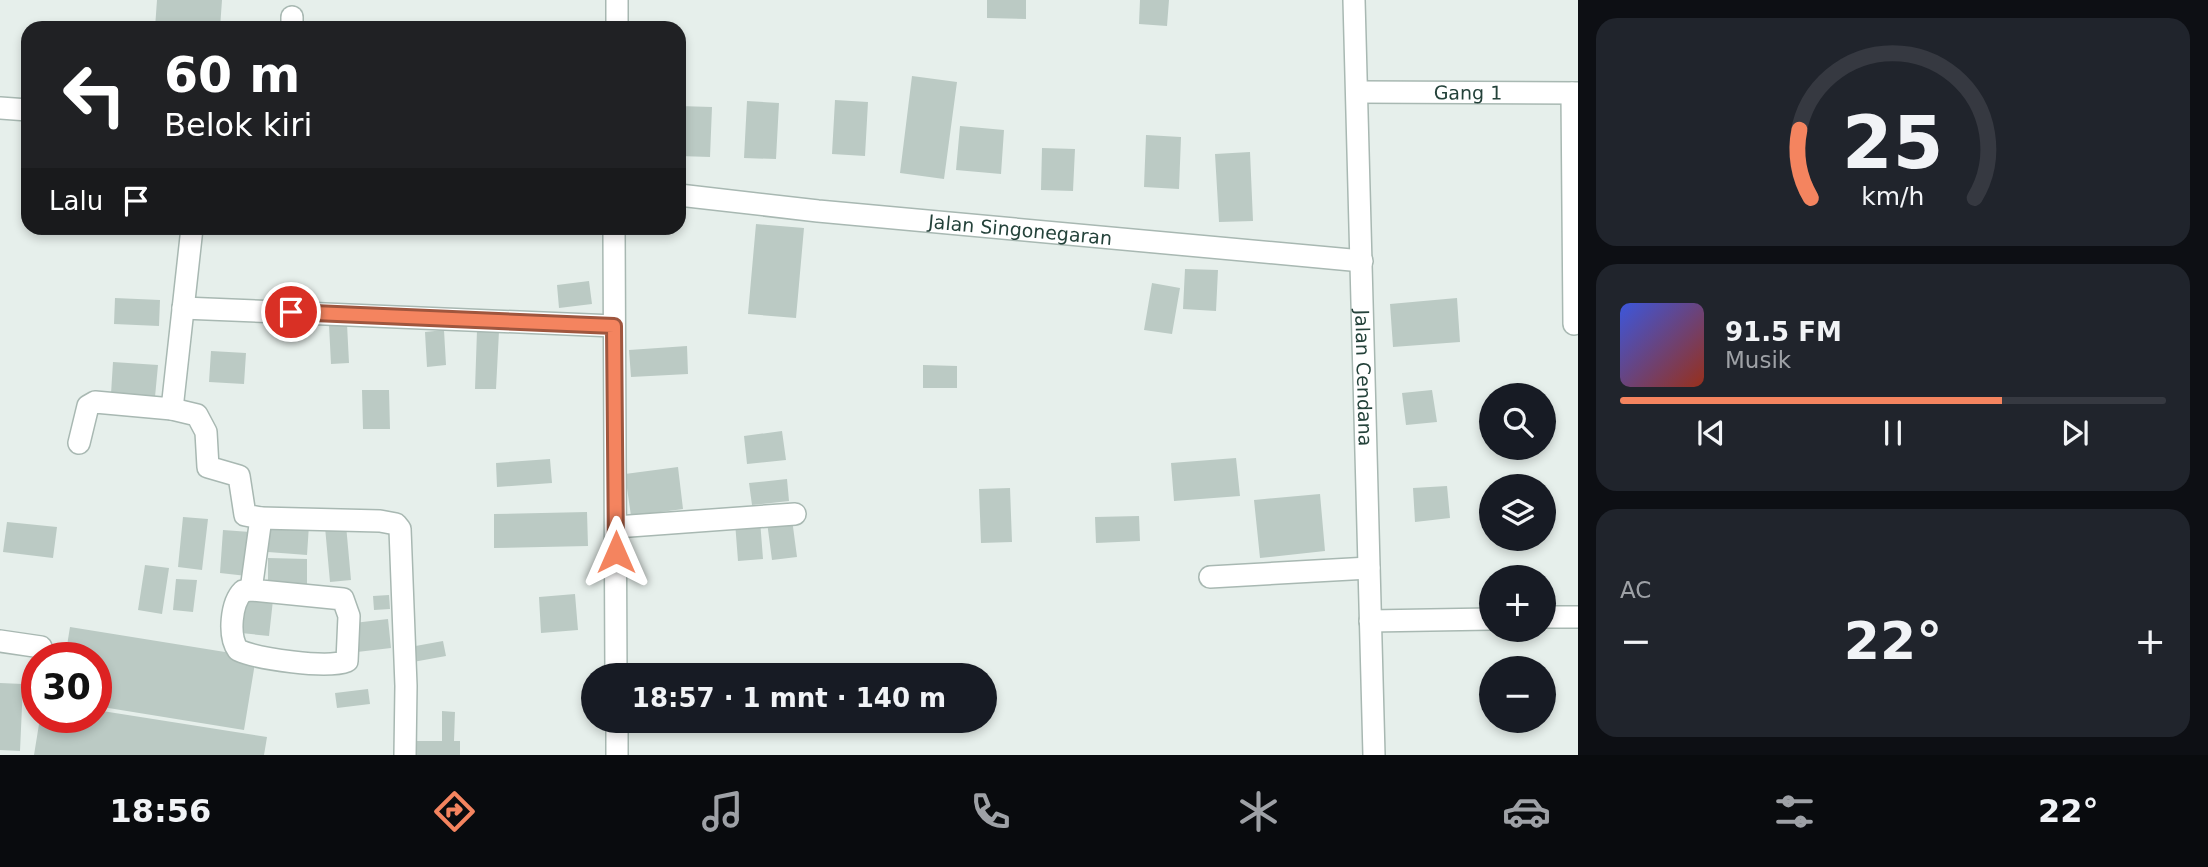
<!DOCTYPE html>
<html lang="id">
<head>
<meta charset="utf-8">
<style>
  :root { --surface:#171b24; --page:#20242c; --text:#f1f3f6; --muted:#9ea1a6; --line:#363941; --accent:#f4845f }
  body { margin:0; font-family:"DejaVu Sans",sans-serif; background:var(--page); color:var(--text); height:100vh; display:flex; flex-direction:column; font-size:26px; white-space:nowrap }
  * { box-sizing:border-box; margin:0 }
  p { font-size:23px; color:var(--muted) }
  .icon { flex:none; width:38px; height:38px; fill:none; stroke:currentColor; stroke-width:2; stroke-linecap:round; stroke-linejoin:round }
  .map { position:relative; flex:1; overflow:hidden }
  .sheet { display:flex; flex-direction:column; gap:18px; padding:18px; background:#0d0f14; width:630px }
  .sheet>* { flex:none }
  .banner { position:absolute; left:21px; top:21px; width:665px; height:214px; border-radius:21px; box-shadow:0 4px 10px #0003; background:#202124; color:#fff; overflow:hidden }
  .fabs { position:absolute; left:1479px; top:383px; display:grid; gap:14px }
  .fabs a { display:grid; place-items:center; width:77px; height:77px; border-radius:50%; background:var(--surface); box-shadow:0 4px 10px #0003; font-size:35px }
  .speed { position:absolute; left:21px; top:642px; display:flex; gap:14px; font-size:35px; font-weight:700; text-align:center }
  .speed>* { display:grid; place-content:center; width:91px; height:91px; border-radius:50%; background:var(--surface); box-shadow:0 4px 10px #0003; line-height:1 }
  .speed .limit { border:10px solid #d22; background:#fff; color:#111 }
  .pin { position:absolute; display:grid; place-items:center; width:60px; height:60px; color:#fff; margin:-30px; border:4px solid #fff; border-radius:50%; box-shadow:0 2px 7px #0007 }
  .me { position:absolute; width:77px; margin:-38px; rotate:0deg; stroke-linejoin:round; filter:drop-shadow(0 0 5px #0008) }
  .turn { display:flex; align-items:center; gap:24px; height:147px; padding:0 28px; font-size:32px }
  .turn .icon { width:91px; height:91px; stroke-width:2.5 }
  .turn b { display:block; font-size:49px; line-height:60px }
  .then { display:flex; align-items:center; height:66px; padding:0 28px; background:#0003; gap:14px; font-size:26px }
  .big { font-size:52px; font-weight:600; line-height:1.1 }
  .sheet .widget { flex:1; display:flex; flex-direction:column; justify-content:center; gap:10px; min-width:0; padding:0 24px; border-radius:21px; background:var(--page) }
  .sheet .dial { align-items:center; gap:0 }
  .dial svg { height:182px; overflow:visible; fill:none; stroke:var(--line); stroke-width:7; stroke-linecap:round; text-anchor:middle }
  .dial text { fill:var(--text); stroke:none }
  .song { display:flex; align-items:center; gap:21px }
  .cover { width:84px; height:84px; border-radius:10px; background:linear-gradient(135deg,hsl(230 70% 55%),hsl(10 70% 35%)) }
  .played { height:7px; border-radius:4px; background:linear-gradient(90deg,var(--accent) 70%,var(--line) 70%) }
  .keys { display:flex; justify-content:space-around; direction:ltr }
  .heat { display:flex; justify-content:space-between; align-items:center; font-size:38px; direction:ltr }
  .trip { position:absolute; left:581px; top:663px; width:416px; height:70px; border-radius:35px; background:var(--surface); box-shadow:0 4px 10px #0003; font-weight:600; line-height:70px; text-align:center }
  .menu { display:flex; height:112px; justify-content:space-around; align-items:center; background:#090b0e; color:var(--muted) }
  .menu .icon { width:49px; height:49px }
  .menu .selected { color:var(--accent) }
  .menu b { font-size:32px; color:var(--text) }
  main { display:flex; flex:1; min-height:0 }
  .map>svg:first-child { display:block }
  .building { fill:#bbcac4 }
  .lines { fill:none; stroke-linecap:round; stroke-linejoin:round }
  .minor-casing { stroke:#a8b8b2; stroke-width:24 }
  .minor { stroke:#fff; stroke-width:21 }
  .route-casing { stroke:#9f563e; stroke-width:18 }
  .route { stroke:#f4845f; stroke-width:12 }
  .labels { text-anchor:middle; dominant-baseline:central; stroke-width:7; stroke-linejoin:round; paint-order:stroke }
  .street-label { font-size:19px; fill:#24423a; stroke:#f7fbf9 }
</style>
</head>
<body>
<main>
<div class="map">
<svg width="1578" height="755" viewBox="0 0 1578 755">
  <rect width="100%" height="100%" fill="#e6efeb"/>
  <path class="building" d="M157,0H222L220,28H155Z
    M987,0H1026V19L987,18Z
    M1140,0H1169L1167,26L1139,24Z
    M912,76L957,82L944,179L900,173Z
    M835,100L868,102L865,156L832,154Z
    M747,101L779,103L776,159L744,158Z
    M679,106L712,107L710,157L679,156Z
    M960,126L1004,130L1001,174L956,170Z
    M1146,135L1181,137L1179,189L1144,187Z
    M1042,148L1075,149L1073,191L1041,190Z
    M1250,152L1253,221L1219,222L1215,154Z
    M756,224L804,228L796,318L748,314Z
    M231,228H277V231L231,230Z
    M545,228H571V234L544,233Z
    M1185,269L1218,270L1216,311L1183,309Z
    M589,281L592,304L559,308L557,285Z
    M1152,283L1180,288L1172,334L1144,330Z
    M115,298L160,300L159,326L114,324Z
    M1457,298L1460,342L1393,347L1390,304Z
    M347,324L349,363L331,364L329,325Z
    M444,330L446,365L427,367L425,332Z
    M477,330L499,331L496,389H475Z
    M687,346L688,374L631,377L629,350Z
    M211,351L246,353L244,384L209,382Z
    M113,362L158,365L155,397L111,394Z
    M923,365L957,366V388H923Z
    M362,390H389L390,429H363Z
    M1432,390L1437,422L1406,425L1402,393Z
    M782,431L786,460L747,464L744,436Z
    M1236,458L1240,496L1174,501L1171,463Z
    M550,459L552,483L497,487L496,463Z
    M678,467L683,509L631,516L625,474Z
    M787,479L789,501L752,505L749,483Z
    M1447,486L1450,518L1415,522L1413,488Z
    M1010,488L1012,542L981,543L979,489Z
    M1320,494L1325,551L1260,558L1254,500Z
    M587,512L588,546L494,548V514Z
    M1139,516L1140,541L1096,543L1095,517Z
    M183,517L208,519L202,570L178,567Z
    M792,519L797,557L772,560L767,522Z
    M760,520L763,559L738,561L735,522Z
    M7,522L57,527L53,558L3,552Z
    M270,523L309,525L307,555L268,552Z
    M346,525L351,580L330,582L325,527Z
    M223,530L250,532L247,576L220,573Z
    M268,558L307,559V589H268Z
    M145,565L169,568L162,614L138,610Z
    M176,579L197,580L193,612L173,610Z
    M575,594L578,630L541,633L539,597Z
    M389,595L390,609L374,610L373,596Z
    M245,597L273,600L269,636L241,633Z
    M388,619L391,648L357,652L354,623Z
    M70,627L256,657L244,730L96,706V658H65Z
    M443,641L446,656L413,662L410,647Z
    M0,683L23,684L20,751L0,750Z
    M368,689L370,704L337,708L335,693Z
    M96,710L267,737L264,755H34L40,718H96Z
    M442,711L455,712L454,741H460V755H413V741H442Z"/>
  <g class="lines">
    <defs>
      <g id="minor">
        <path id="s1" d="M1354,0L1374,755"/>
        <path d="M292,28V17"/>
        <path d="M617,28V0"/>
        <path id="s2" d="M1358,92L1578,93"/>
        <path d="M1572,93L1574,324"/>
        <path d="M0,108L28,110"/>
        <path id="s3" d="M679,195L818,211L1362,261"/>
        <path d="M614,228L616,676"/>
        <path d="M183,308L614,326"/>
        <path d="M172,409L197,415L206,432L208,467L239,476L245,515L261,518L251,590L343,599L349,616L347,661C327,669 258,659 238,650C228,636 231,603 243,591L251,590"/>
        <path d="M79,443L88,406L95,402L172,409L192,228"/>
        <path d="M261,518L380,521L396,524L400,529L406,686L405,755"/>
        <path d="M616,527L795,514"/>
        <path d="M1210,577L1369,568"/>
        <path d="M1544,617H1578"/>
        <path d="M1370,621L1491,619"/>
        <path d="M0,641L41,647"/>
        <path d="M617,721V755"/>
      </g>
    </defs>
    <use href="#minor" class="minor-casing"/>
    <use href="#minor" class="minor"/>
  </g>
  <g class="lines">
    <defs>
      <path id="route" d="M291,312L614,326L616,552"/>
    </defs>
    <use href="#route" class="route-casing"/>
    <use href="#route" class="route"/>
  </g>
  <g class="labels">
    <g class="street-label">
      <text stroke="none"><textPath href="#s2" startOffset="110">Gang 1</textPath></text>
      <text stroke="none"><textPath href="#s3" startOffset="343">Jalan Singonegaran</textPath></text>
      <text stroke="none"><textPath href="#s1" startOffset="378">Jalan Cendana</textPath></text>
    </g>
  </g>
</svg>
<div class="fabs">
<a><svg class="icon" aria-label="search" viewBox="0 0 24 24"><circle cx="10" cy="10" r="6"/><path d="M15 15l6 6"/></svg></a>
<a><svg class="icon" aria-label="layers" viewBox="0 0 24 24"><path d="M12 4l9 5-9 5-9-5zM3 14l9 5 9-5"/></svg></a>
<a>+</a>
<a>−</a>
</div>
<div class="speed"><div class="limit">30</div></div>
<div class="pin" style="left:291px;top:312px;background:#d93025"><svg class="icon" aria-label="arrive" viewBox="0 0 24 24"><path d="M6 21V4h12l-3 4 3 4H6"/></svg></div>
<svg class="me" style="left:616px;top:552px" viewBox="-20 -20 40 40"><path d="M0-17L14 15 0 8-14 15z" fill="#f4845f" stroke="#fff" stroke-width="4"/></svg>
<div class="trip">18:57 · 1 mnt · 140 m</div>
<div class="banner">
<div class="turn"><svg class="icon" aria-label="left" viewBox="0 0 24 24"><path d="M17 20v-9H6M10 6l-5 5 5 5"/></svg><div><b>60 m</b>Belok kiri</div></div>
<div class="then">Lalu<svg class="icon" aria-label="arrive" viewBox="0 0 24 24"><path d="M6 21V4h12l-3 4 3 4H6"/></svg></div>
</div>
</div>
<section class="sheet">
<div class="widget dial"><svg viewBox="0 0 100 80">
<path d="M14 69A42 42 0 1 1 86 69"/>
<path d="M14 69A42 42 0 0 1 9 39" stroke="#f4845f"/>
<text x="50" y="56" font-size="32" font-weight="700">25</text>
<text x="50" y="72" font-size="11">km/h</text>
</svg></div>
<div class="widget">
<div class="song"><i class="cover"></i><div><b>91.5 FM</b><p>Musik</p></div></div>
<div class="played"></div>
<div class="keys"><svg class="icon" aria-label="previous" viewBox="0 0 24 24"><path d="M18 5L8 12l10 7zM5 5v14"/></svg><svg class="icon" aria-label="pause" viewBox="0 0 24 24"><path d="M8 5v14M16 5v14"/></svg><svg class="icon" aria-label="next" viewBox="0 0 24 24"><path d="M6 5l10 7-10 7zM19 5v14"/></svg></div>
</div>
<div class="widget"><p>AC</p>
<div class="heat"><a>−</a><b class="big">22°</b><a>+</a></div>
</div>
</section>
</main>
<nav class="menu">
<b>18:56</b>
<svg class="icon selected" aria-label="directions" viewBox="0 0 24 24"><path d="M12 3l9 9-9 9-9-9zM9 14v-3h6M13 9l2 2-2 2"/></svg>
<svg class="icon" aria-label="music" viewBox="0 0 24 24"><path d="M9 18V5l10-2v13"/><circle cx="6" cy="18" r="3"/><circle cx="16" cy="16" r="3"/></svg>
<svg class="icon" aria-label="phone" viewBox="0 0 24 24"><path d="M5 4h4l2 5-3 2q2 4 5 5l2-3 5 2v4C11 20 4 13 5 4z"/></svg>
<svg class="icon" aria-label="climate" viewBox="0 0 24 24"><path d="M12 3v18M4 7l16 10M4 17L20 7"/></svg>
<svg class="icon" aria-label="car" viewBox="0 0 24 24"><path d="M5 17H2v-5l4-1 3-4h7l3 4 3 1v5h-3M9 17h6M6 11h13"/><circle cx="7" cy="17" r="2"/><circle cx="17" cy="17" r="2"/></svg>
<svg class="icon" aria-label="filters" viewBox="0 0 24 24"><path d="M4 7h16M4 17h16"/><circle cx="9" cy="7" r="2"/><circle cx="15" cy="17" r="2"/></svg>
<b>22°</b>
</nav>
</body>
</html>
